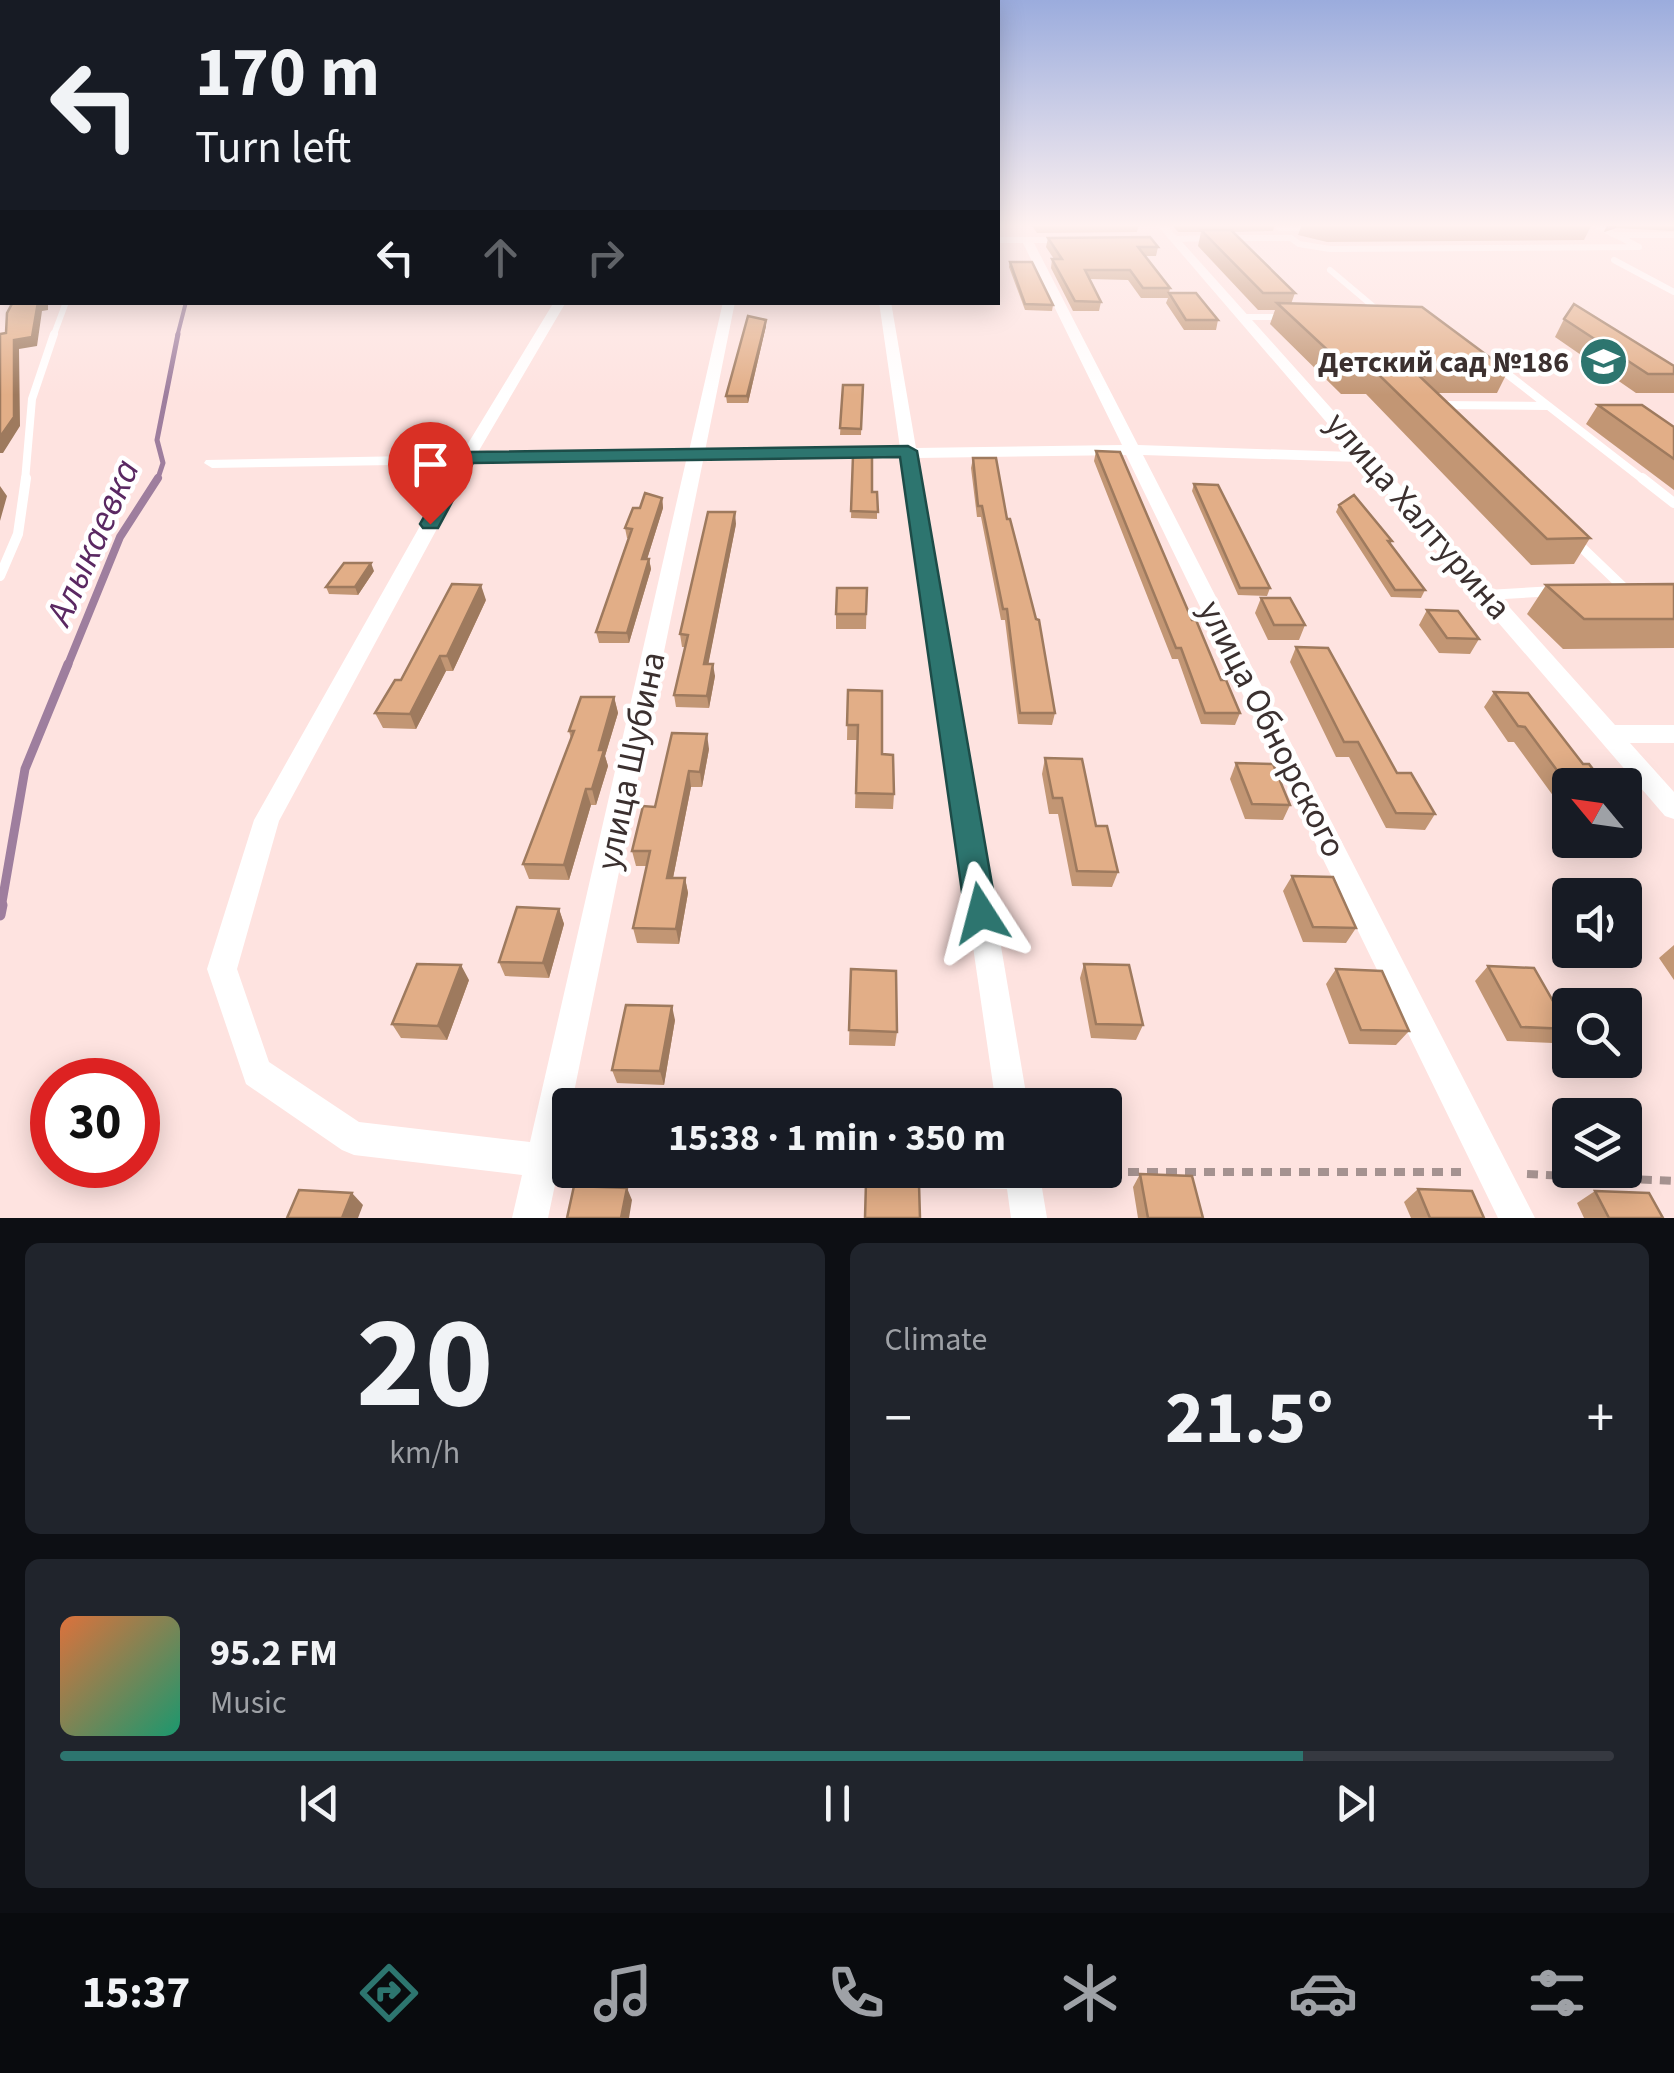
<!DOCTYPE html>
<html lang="en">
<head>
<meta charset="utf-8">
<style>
  :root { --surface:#171b24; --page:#20242c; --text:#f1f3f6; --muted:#9ea1a6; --line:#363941; --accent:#2d756f }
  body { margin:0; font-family:"Source Sans 3",sans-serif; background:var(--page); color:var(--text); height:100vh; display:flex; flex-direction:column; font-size:38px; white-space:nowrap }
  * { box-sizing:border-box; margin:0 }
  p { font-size:32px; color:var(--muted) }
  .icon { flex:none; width:55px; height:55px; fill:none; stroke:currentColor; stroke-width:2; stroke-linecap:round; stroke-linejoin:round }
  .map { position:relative; height:1218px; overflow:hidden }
  .details { display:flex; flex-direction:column; gap:25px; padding:25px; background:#0d0f14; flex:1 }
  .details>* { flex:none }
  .banner { position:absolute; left:0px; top:0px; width:1000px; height:305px; box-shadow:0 5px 25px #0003; background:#171b24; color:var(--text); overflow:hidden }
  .needle { width:65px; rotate:299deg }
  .fabs { position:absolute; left:1552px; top:768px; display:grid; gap:20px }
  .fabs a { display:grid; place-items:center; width:90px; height:90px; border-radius:10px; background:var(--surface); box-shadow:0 5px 25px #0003; font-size:50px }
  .speed { position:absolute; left:30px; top:1058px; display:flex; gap:20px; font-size:50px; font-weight:700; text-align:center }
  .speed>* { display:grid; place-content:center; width:130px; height:130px; border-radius:50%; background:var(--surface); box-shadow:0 5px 25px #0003; line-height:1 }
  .speed .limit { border:15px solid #d22; background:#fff; color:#111 }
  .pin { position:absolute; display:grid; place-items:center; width:85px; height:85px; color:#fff; margin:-102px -42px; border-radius:50% 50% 50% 0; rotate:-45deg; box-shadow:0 0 10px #0007 }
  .pin .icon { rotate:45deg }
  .me { position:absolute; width:110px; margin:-55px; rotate:351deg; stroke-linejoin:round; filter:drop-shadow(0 0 8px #0008) }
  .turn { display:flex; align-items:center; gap:35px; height:210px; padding:0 30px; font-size:45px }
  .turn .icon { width:130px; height:130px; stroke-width:2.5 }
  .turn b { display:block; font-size:70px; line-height:85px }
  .lanes { display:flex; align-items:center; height:95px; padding:0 30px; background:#0003; justify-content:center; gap:50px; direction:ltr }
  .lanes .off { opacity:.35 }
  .big { font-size:75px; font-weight:700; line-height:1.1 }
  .details .tile { flex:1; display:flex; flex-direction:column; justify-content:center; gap:15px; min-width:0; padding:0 35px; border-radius:15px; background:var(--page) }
  .details .dial { align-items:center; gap:0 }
  .dial b { font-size:130px; line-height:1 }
  .song { display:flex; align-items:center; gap:30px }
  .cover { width:120px; height:120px; border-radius:15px; background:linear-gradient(135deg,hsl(20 70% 55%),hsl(160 70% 35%)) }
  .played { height:10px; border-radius:5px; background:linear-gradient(90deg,var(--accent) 80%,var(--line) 80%) }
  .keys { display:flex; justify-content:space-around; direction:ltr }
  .heat { display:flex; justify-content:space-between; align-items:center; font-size:55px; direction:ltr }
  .details .tiles { flex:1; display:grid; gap:25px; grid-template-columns:1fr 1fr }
  .tile:last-child { grid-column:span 2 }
  .trip { position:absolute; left:552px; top:1088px; width:570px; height:100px; border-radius:10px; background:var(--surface); box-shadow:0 5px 25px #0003; font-weight:700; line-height:100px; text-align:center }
  .tabs { display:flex; height:160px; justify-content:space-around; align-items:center; background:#090b0e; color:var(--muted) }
  .tabs .icon { width:70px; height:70px }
  .tabs .current { color:var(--accent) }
  .tabs b { font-size:45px; color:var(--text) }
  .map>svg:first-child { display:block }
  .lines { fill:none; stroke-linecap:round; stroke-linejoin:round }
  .stream-far4 { stroke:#9e7e9e; stroke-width:4 }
  .stream-far3 { stroke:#9e7e9e; stroke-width:5 }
  .stream-far2 { stroke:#9e7e9e; stroke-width:8 }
  .stream-far1 { stroke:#9e7e9e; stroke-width:9 }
  .stream { stroke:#9e7e9e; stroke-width:11 }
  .path { stroke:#a59290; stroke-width:8; stroke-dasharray:11 8; stroke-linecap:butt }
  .lane-far2 { stroke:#fff; stroke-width:6 }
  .lane-far1 { stroke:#fff; stroke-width:8 }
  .lane { stroke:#fff; stroke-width:10 }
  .street { fill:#fff; fill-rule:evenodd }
  .wall { fill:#c29674 }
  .shaded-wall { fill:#9e7a5e }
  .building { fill:#e2ae87; stroke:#9e7a5e; stroke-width:2.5 }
  .route { fill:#2d756f; stroke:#1d4c48; stroke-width:2.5 }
  .labels { text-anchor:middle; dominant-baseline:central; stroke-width:9; stroke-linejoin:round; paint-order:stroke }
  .far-poi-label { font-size:30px; font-weight:bold; fill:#3b302f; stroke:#fff; text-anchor:end }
  .street-label { font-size:35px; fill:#3b302f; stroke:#fff }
  .water-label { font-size:38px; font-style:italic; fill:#5a2862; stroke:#fff }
</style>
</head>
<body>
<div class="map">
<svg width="1674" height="1218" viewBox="0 0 1674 1218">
  <rect width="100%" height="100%" fill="#fee3e0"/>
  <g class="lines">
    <path class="stream-far4" d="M177,337L186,302"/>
    <path class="stream-far3" d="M157,481L163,463L157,440L178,334"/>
    <path class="stream-far2" d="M67,667L120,537L158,478"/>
    <path class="stream-far1" d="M1,908L25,769L68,664"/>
    <path class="stream" d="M0,915L2,905"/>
    <path class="path" d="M1052,1172H1461
      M1527,1174L1674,1181"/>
    <path class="lane-far2" d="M1594,224L1615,235
      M1279,228H1312
      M1230,238H1291L1299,244L1330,249L1639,247L1616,235H1674
      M1174,239L1213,238
      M1614,260L1674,292
      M1330,270L1381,313
      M1245,317H1284
      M53,337L66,302"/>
    <path class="lane-far1" d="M1497,366L1645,481
      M1440,405L1548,406
      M25,481L32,399L54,334"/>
    <path class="lane" d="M1642,478L1674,503
      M1575,541L1623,587
      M0,576L18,534L26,478
      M1487,595L1555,591"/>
    <path class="street" d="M1156,224H1166L1615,725H1674V743H1630L1674,792V819L1665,816L1360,462L1143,455L1535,1218H1498L1126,455L918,458L1028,1105H996L902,458L703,461L563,1146L570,1147V1170H585L582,1176L570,1181L556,1180L548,1218H512L522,1175L354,1155L342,1150L246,1084L207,969L254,820L455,464L212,468L204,463L206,460L461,455L554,302H566L477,454L689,451L723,302H735L705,451L900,448L879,302H891L916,448L1122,445L1023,243H998V237H1072L1077,240L1072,243H1034L1138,445L1352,452ZM686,461L530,1142L359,1122L269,1062L237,969L279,821L472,464Z
      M904,1170H1039L1047,1218H1011L1007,1189L921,1187L909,1182Z"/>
  </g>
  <path class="wall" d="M1031,224H1139L1137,232L1037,233Z
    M1171,224H1275L1273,231L1232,232L1295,293L1291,304L1508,371L1497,393H1438L1590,538L1574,564L1531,565L1366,394H1341L1270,324L1275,310H1258L1198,246L1201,232H1178Z
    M1302,224H1592L1584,240L1327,242L1298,235Z
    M1605,224H1674V231L1616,228L1604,232L1607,226Z
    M1048,238L1158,247L1156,256H1145L1170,288L1169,293L1218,320L1216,330H1184L1166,303L1168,298H1141L1128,280L1090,279L1101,302L1099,311H1073L1051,268L1052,259H1054L1046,247Z
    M1010,262L1053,305L1052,311L1025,310L1009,267Z
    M1564,319L1674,366V393H1636L1555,337Z
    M766,320V326L748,403H727L726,396Z
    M843,385H863L861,435H840Z
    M1598,405L1674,427V490L1586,424Z
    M1096,451L1192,620L1221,680L1240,713L1235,725L1201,724L1178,659H1172L1094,461Z
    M853,456L872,492H877V519L851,518Z
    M973,458L1007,519L1055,713L1052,725L1018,724L1005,620H1001L981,517H977L971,468Z
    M1194,484L1270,588L1267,596L1238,595L1192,491Z
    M662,498L663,508L647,559H649L651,569L629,643H599L596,632L629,539L627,538L625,528L640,508Z
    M1339,505L1392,541L1390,544L1425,590L1421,598L1391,597L1336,512Z
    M736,524L708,664L715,676L709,708L676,707L674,695L686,647H682L680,634Z
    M374,571L358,595L329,594L326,587Z
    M1674,584V648L1563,649L1527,614L1546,585Z
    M867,588L866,629H836V614Z
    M1261,598L1305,625L1299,640H1268L1255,613Z
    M486,600L453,671H446L416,729L383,728L375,713L401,680Z
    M1427,610L1479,639L1470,654L1439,653L1419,625Z
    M1296,647L1397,773L1435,814L1425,830L1386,828L1349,757H1336L1290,662Z
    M848,690L894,794L893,809L855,808L857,740H847Z
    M1494,692L1528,693L1570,785V819L1514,742H1508L1484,707Z
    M614,697L618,713L605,756L608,766L596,805H591L569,880L529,879L523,864L571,739L569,731Z
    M709,749L702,787H691L673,878H685L688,893L679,944L637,943L633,928L647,866H636L632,851L655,807Z
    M1045,758L1096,826L1118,872L1112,887L1072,886L1058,814H1049L1042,774Z
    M1236,763L1290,805L1283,820L1245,819L1230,779Z
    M1292,876L1356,928L1346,943L1303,942L1283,891Z
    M559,909L564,924L549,978L505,976L499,962Z
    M1674,945V980L1659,958Z
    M1084,964L1143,1025L1136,1040L1091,1038L1080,978Z
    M1488,966L1569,1029L1553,1043L1507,1041L1475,981Z
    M851,969L897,1032L895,1046L849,1045Z
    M1336,969L1409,1031L1396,1045L1349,1044L1326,984Z
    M469,980L447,1040L401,1038L392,1024Z
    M675,1020L664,1085L617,1083L612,1070Z
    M1140,1174L1203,1218H1138L1133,1187Z
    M1418,1189L1484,1218H1411L1404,1202Z
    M1595,1191L1663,1218H1584L1577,1203Z"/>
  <path class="shaded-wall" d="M1608,224H1618L1616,228L1604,232Z
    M48,302V310L42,311L37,346L19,349L20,426L3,453H0V437L14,340L37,303Z
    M766,320V326L748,403L747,396Z
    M0,486L7,496L0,521Z
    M662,498L663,508L644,569L642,559Z
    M735,512L736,524L706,676L704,664Z
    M649,559L651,569L629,643L627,633Z
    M371,563L374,571L358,595L355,587Z
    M481,585L486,600L453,671L447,656Z
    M440,656L446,671L416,729L410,714Z
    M713,664L715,676L709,708L707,696Z
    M614,697L618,713L605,756L608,766L596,805L592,789L599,750Z
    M707,734L709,749L702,787L700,772Z
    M689,771L691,787L670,893L667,878Z
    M586,789L591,805L569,880L564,865Z
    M685,878L688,893L679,944L676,929Z
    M559,909L564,924L549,978L543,963Z
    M461,965L469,980L447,1040L438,1026Z
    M672,1006L675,1020L664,1085L660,1071Z
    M627,1188L632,1200L629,1218H621Z
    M352,1193L363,1205L358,1218H342Z"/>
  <path class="building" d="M1201,230H1231L1295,293H1263Z
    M1150,237L1158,247H1138L1170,288H1143L1130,270H1085L1101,302L1075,301L1052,259H1062L1048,238Z
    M1010,262H1032L1053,305L1025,304Z
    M1169,293H1196L1218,320H1186Z
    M13,302H38L32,337L14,340V417L0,437V334L6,333L7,313Z
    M1277,303L1422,307L1508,371H1414L1590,538L1547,539L1375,371H1350Z
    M1574,304L1674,366V374H1648L1564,319Z
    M748,316L766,320L747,396H726Z
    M843,385H863L861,429L840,428Z
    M1598,405H1642L1674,427V459Z
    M1096,451L1120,452L1192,620H1196L1221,680H1226L1240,713H1205L1181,648H1176Z
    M872,455V492H877L878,512L851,511L853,456Z
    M973,458H996L1007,519H1010L1036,619L1039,620L1055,713H1020L1007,609H1003L982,506H978Z
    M1194,484L1218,485L1270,588H1240Z
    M645,493L662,498L642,559H649L627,633L596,632L632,529L625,528L633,508H640Z
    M1354,495L1392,541H1388L1425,590H1395L1339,505Z
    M708,512H735L704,664H713L707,696L674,695L688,635L680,634Z
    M344,563H371L355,587H326Z
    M452,584L481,585L447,656H440L410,714L375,713L395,680H401Z
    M1674,584V619H1584L1546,585Z
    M837,588H867L866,614H836Z
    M1261,598H1290L1305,625H1274Z
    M1427,610L1458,611L1479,639L1447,638Z
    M1296,647L1328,648L1397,773H1411L1435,814L1396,813L1358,742H1344Z
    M848,690L882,691V754L893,755L894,794L856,793L858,725H847Z
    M1494,692L1528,693L1583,764H1589L1605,785H1570V788L1525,727L1518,726Z
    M581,697H614L599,750H604L592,789H586L564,865L523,864L574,731H569Z
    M672,733L707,734L700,772L689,771L667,878H685L676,929L633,928L650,851H632L643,806L655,807Z
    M1045,758L1082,759L1096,826H1107L1118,872L1077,871L1062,798H1053Z
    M1236,763L1273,764L1290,805L1252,804Z
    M1292,876L1333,877L1356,928L1313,927Z
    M517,907L559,909L543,963L499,962Z
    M417,964L461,965L438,1026L392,1024Z
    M1084,964L1129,965L1143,1025L1096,1024Z
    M1488,966L1534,968L1569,1029L1521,1027Z
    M851,969L896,971L897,1032L849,1030Z
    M1336,969L1382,971L1409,1031L1361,1030Z
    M626,1005L672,1006L660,1071L612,1070Z
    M1140,1174L1192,1176L1203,1218H1148Z
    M866,1182L919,1184L920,1218H865Z
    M574,1186L627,1188L621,1218H567Z
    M1418,1189L1472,1191L1484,1218H1430Z
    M299,1190L352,1193L342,1218H287Z
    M1595,1191L1649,1193L1663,1218H1609Z"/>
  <linearGradient id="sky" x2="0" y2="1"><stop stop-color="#9bacdd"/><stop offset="0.57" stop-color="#fff2f1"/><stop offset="1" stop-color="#fff2f1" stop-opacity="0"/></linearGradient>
  <rect width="1674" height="395" fill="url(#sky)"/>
  <path class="route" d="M908,446L917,451L997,913L992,923L981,927L970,923L965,913L900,457L473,463L438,528H423L420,524L458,458L467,452Z"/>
  <defs>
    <symbol id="school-disc" viewBox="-11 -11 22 22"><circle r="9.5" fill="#2d756f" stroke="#fff"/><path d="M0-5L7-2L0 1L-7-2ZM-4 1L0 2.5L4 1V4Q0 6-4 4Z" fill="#fff"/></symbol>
  </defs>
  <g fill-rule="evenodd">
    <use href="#school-disc" x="1576" y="334" width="55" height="55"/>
  </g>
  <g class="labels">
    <g class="far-poi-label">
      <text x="1569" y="362">Детский сад №186</text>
    </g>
    <g class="street-label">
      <text transform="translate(1418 516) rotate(49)">улица Халтурина</text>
      <text transform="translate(1272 729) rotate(63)">улица Обнорского</text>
      <text transform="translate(631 761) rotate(-78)">улица Шубина</text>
    </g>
    <g class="water-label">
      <text transform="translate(93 542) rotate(-66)">Алыкаевка</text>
    </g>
  </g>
</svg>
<div class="fabs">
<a><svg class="needle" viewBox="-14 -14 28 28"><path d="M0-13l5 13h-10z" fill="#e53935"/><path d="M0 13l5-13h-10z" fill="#9ea1a6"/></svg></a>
<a><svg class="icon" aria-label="sound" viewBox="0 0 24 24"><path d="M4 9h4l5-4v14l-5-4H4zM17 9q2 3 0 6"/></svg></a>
<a><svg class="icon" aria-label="search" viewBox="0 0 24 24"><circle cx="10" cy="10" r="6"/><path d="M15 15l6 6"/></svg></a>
<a><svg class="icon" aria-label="layers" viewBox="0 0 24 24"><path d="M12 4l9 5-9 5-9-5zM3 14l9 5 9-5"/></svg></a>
</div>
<div class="speed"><div class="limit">30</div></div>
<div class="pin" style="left:430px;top:524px;background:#d93025"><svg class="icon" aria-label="arrive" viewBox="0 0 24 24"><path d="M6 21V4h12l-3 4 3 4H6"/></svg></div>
<svg class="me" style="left:981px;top:913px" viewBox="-20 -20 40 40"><path d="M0-17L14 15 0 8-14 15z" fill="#2d756f" stroke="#fff" stroke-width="4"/></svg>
<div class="trip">15:38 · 1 min · 350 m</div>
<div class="banner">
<div class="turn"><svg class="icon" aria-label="left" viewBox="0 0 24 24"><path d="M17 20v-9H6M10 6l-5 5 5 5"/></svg><div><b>170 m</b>Turn left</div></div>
<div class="lanes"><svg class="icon" aria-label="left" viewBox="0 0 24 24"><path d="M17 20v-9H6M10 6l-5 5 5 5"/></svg><svg class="icon off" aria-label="ahead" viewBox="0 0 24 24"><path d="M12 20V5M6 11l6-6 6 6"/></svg><svg class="icon off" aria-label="right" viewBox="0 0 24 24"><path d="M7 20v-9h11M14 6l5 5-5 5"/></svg></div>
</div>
</div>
<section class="details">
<div class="tiles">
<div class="tile dial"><b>20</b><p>km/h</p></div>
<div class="tile"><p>Climate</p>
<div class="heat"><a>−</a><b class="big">21.5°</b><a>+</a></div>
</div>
<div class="tile">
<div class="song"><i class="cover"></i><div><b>95.2 FM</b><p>Music</p></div></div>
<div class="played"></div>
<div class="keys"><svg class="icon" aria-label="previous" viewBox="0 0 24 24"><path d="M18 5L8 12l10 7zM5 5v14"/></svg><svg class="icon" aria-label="pause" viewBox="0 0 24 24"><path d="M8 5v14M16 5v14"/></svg><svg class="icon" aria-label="next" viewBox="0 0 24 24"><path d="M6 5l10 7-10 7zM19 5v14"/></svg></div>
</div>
</div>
</section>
<nav class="tabs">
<b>15:37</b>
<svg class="icon current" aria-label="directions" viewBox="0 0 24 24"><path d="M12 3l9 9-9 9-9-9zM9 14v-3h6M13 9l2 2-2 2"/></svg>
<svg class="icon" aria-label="music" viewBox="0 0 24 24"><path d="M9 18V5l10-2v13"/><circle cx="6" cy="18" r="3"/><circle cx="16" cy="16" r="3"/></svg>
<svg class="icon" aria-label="phone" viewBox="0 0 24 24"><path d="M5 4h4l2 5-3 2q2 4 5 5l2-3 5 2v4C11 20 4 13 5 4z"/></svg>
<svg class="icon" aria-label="climate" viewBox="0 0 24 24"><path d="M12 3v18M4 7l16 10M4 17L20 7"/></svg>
<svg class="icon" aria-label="car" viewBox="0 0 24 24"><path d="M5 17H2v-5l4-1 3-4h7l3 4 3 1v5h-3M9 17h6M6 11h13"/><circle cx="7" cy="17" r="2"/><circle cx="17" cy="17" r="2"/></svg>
<svg class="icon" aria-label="filters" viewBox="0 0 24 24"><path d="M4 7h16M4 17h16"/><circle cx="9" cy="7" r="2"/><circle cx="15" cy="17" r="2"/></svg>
</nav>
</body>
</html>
